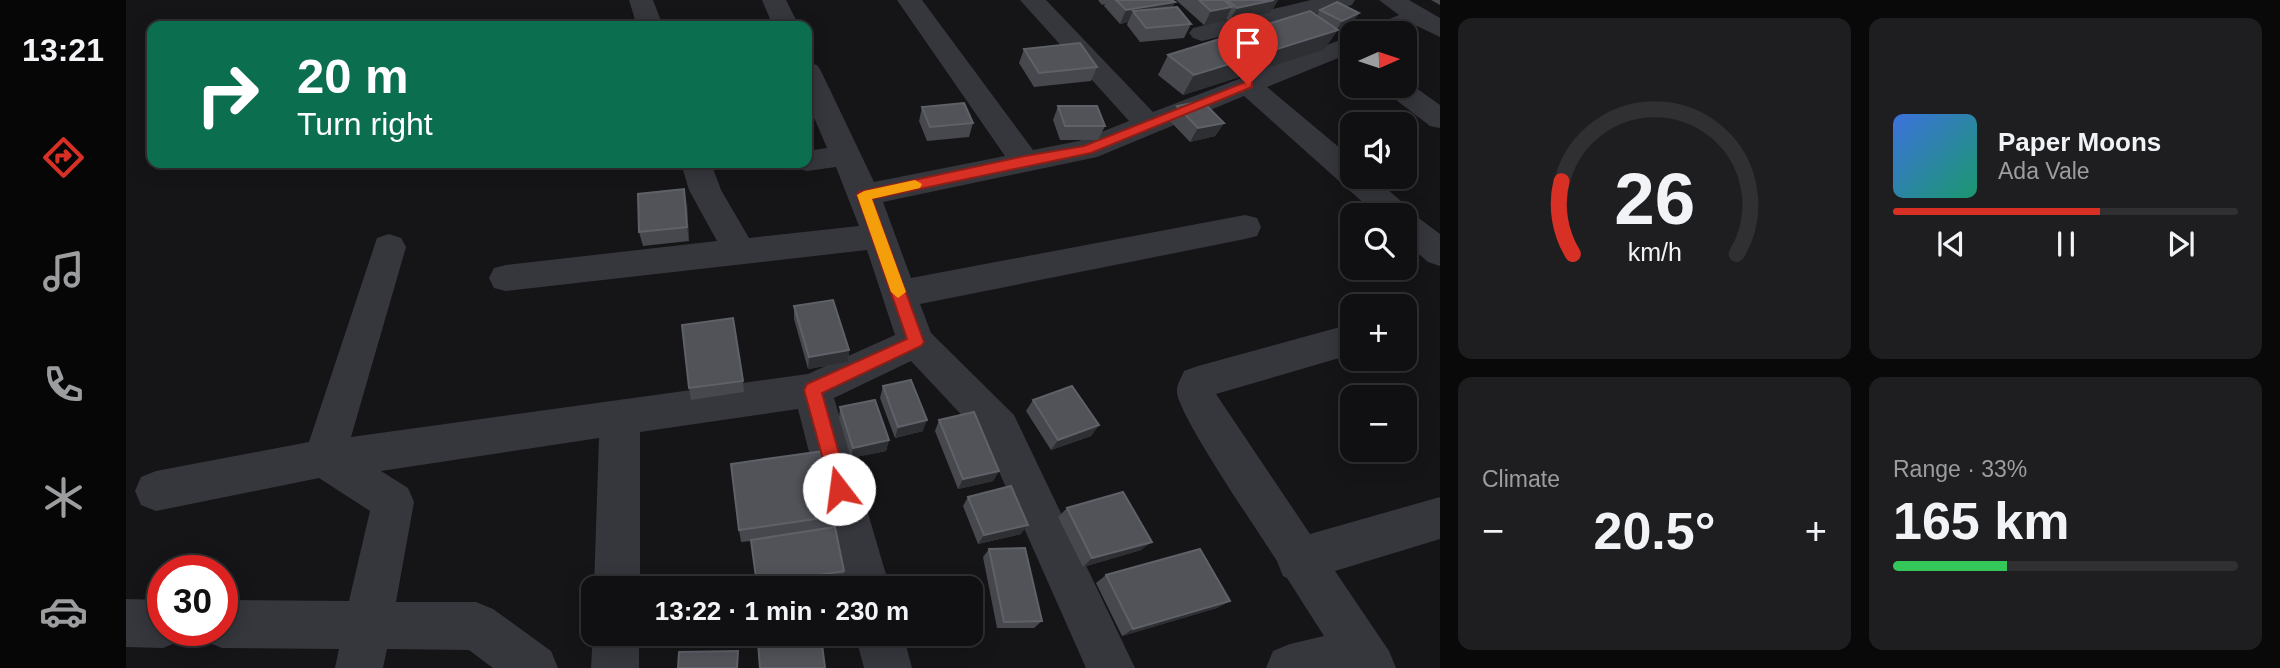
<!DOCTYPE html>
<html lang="en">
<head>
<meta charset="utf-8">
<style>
  :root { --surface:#101012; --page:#1e1e20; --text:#f1f3f6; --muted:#9c9d9f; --line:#303032; --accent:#d93025 }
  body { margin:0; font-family:Helvetica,sans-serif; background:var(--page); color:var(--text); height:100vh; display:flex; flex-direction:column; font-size:26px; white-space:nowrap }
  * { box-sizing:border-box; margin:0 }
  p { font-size:23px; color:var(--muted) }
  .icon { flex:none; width:38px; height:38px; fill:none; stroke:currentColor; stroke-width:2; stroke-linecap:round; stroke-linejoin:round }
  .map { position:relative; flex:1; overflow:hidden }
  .side { display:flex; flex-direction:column; gap:18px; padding:18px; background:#09090a; width:840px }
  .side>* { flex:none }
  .hud { position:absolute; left:21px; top:21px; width:665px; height:147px; border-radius:14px; box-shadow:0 4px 18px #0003,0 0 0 2px var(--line); background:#0b6e4f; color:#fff; overflow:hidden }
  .needle { width:46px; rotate:87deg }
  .buttons { position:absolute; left:1214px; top:21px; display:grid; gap:14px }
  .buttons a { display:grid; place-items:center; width:77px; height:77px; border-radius:14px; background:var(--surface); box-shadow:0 4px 18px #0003,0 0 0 2px var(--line); font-size:35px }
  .speed { position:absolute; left:21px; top:555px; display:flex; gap:14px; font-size:35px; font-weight:700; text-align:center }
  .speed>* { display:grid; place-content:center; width:91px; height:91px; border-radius:50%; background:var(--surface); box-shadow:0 4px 18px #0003,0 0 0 2px var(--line); line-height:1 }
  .speed .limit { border:10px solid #d22; background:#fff; color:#111 }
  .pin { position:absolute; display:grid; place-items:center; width:60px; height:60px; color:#fff; margin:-72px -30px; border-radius:50% 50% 50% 0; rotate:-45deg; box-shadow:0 0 7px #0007 }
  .pin .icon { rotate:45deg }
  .me { position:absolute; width:77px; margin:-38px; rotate:345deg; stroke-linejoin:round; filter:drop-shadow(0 0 5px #0008) }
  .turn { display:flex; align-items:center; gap:24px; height:147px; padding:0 35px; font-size:32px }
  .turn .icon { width:91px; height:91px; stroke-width:2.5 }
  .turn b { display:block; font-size:49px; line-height:60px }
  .big { font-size:52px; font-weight:700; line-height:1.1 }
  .side .card { flex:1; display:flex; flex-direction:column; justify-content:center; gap:10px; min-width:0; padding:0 24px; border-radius:14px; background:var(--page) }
  .side .dial { align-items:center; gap:0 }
  .dial svg { height:182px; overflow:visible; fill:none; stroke:var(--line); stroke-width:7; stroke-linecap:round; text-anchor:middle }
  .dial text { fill:var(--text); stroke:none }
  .song { display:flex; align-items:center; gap:21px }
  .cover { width:84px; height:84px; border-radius:10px; background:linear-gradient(135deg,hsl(220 70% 55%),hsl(160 70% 35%)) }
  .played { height:7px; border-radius:4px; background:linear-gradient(90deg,var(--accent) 60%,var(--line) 60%) }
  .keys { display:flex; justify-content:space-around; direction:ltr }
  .heat { display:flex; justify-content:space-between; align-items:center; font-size:38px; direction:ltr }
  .charge { height:10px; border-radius:5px; background:linear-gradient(90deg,#34c759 33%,var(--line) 0) }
  .side .tiles { flex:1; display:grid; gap:18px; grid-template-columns:repeat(2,1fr) }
  .trip { position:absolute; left:455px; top:576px; width:402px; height:70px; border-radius:14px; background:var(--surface); box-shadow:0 4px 18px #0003,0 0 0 2px var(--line); font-weight:700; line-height:70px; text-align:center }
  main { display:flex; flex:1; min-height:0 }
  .dock { display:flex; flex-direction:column; width:126px; justify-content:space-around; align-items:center; background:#060607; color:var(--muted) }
  .dock .icon { width:49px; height:49px }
  .dock .current { color:var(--accent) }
  .dock b { font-size:32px; color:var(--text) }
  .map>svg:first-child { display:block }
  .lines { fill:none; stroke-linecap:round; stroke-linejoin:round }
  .minor { fill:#36373d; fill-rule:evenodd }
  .wall { fill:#46484d }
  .shaded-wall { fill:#2e2f33 }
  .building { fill:#515359; stroke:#5e6168; stroke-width:2 }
  .route { fill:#d93025; stroke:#8d1f18; stroke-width:2 }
  .slow { fill:#f59e0b }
</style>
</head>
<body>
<main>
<nav class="dock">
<b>13:21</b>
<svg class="icon current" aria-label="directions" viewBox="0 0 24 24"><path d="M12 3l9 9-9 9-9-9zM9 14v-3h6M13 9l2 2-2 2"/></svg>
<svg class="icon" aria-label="music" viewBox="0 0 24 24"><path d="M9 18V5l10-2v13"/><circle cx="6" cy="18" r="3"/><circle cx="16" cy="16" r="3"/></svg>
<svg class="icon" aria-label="phone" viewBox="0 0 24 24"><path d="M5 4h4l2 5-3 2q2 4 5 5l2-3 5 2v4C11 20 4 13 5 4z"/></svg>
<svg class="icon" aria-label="climate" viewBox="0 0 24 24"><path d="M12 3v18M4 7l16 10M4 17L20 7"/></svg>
<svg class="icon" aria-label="car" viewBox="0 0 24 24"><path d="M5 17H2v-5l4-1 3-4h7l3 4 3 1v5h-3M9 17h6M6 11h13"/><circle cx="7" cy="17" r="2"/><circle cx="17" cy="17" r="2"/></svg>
</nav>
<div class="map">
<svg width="1314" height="668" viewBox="0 0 1314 668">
  <rect width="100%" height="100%" fill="#151518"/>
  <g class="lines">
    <path class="minor" d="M503,0H527L537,26H511Z
      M636,0H660L673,26H647Z
      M771,0H796L907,150L953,141L1003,121L894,0H920L1027,112L1227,35V52L1141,87L1227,159V177H1247L1282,207L1286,213L1314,234V266L1302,262L1279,242V215H1251L1118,96L971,157L757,202L785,278L1119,215L1131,218L1135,227L1131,236L1119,239L794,304L805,333L888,415L1009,668H960L859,440L785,361L708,398L764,588H718L672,409L514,432V588H468L473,438L255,471L282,488L288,502L270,602H350L367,609L425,651L432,668H367L343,650L261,649L257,668H209L213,649L96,648L79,641L75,630H96V600L223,601L244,511L193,478L30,511L15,505L9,491L15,477L30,471L183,442L251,238L263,234L275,238L280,247L225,437L682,374L769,335L741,250L380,291L368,288L363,278L368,268L380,265L591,241L563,190L555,163H585L595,190L623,238L733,226L710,167L681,171L670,168L667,163H681V151L701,148L681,101V63L691,65L695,71L748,182L879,156Z
      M1185,0H1229L1226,5L1076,41L1067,38L1063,33L1067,28Z
      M1253,0H1283L1314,18V37L1291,26L1273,33H1238L1242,28L1273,15Z
      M1279,80L1314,105V128L1304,126L1261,93L1257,87L1279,86Z
      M1225,324L1227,354L1090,394L1184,534L1314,497V539L1209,571L1263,651L1270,668H1140L1147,651L1164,644L1198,636L1161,578L1157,576L1151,561C1134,534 1052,415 1051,392C1050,385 1056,377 1058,371L1072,366Z
      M0,599L37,600V630H58L54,641L37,648L0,647Z
      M467,629V634H513V668H465Z
      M729,634H777L786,668H738Z"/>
  </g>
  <path class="wall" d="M972,0H1046L1049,2L1046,7L1065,24L1058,38L1014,42L1001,25L1002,22L994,24L978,6L979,4L976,5Z
    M1050,0H1152L1144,13L1103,21L1100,19L1099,21L1078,25Z
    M1305,0H1314V5Z
    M1194,10L1233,13L1228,20L1211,29L1204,25L1198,50L1057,95L1032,75L1042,55L1190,16Z
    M898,49L971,67L965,81L908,87L893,63Z
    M932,106L979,126L972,140H934L927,120Z
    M1051,106L1098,123L1089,136L1064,142L1043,120Z
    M796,107L847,123L843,137L801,141L793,121Z
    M561,203L563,241L517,246L513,232Z
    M668,306L723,350L722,362L682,369L668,319Z
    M617,381L618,392L565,400L563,388Z
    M757,386L797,431L769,438L754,398Z
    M907,400L973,425L965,436L925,450L900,411Z
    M714,407L763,440L760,451L725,458L713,418Z
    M813,420L873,471L867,481L832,489L809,431Z
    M842,497L895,534L852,544L837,506Z
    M941,508L1015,550L957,567L932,517Z
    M710,516L709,527L718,571L717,579L710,580L712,588H672V586L662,588H631L625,541L615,542L613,530Z
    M863,549L916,621L908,628H871L857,557Z
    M980,575L1104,601L1091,608L996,636L970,583Z"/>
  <path class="shaded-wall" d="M1148,0H1152L1144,13L1103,21L1111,8Z
    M1049,2L1042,16L1007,11L1002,22L994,24L1000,10Z
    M1106,7L1099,21L1078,25L1085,11Z
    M1233,13L1228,20L1211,29L1216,21Z
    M1212,30L1198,50L1057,95L1068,75Z
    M1098,123L1089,136L1064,142L1072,128Z
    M558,189L561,203L563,241L561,227Z
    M723,350L722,362L682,369L683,357Z
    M801,420L797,431L769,438L772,427Z
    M973,425L965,436L925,450L932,440Z
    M763,440L760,451L725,458L727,448Z
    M873,471L867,481L832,489L837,479Z
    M902,525L895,534L852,544L858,535Z
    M1026,542L1015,550L957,567L966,558Z
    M1104,601L1091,608L996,636L1007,629Z"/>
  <path class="building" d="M990,0H1046L1049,2L1000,10Z
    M1073,0H1098L1106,7L1085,11Z
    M1101,0H1148L1111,8Z
    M1211,2L1233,13L1216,21L1194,10Z
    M1051,7L1065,24L1020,28L1007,11Z
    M1184,11L1212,30L1068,75L1042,55Z
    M954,43L971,67L913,73L898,49Z
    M1076,101L1098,123L1072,128L1051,106Z
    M838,103L847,123L804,127L796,107Z
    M932,106H971L979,126H939Z
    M558,189L561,227L513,232L512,194Z
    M707,300L723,350L683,357L668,306Z
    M607,318L617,381L563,388L556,325Z
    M785,380L801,420L772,427L757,386Z
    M946,386L973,425L932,440L907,400Z
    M749,400L763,440L727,448L714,407Z
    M848,412L873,471L837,479L813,420Z
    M697,451L710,516L613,530L605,464Z
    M885,486L902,525L858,535L842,497Z
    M997,492L1026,542L966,558L941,508Z
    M709,527L718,571L631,585L625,540Z
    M899,548L916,621L878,622L863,549Z
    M1074,549L1104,601L1007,629L980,575Z
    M711,580L712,588H672V585Z
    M695,636L699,668H634L632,643Z
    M612,651L611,668H552L553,652Z"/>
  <path class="route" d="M1122,81L1126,82V87L965,153L746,199L798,342L795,346L696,393L723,489L720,495L713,497L707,495L678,390L681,384L781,339L731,195L733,192L899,156L958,146Z"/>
  <path class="slow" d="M789,180L796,184L794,188L746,199L780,292L772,298L765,292L731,195L738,191Z"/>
</svg>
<div class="buttons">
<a><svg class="needle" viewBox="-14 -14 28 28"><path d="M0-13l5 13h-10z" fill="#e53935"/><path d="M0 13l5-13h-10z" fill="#9c9d9f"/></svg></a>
<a><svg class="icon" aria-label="sound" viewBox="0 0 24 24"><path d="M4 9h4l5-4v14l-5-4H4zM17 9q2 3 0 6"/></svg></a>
<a><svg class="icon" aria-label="search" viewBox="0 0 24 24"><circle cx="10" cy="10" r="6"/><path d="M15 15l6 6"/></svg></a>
<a>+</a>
<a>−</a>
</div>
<div class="speed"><div class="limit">30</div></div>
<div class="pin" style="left:1122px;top:85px;background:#d93025"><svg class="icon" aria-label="arrive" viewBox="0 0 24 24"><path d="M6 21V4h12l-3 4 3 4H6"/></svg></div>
<svg class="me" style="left:713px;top:489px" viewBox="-20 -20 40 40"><circle r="19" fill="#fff"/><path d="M0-13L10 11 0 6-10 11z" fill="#d93025"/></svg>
<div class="trip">13:22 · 1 min · 230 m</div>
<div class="hud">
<div class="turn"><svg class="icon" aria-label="right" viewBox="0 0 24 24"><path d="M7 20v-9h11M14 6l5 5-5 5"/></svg><div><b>20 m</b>Turn right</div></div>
</div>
</div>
<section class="side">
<div class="tiles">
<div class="card dial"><svg viewBox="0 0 100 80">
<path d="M14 69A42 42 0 1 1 86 69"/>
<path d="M14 69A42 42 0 0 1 9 37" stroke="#d93025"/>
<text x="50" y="56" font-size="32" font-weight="700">26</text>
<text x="50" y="72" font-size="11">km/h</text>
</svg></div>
<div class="card">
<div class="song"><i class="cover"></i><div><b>Paper Moons</b><p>Ada Vale</p></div></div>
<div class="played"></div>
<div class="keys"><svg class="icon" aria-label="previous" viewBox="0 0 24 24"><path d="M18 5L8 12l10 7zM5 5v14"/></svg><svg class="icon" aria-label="pause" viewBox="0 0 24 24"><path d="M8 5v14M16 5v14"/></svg><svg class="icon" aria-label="next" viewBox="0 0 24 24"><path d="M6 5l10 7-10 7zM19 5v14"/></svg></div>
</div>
<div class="card"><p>Climate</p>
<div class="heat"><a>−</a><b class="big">20.5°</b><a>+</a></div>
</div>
<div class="card"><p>Range · 33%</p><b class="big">165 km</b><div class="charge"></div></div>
</div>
</section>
</main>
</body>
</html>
